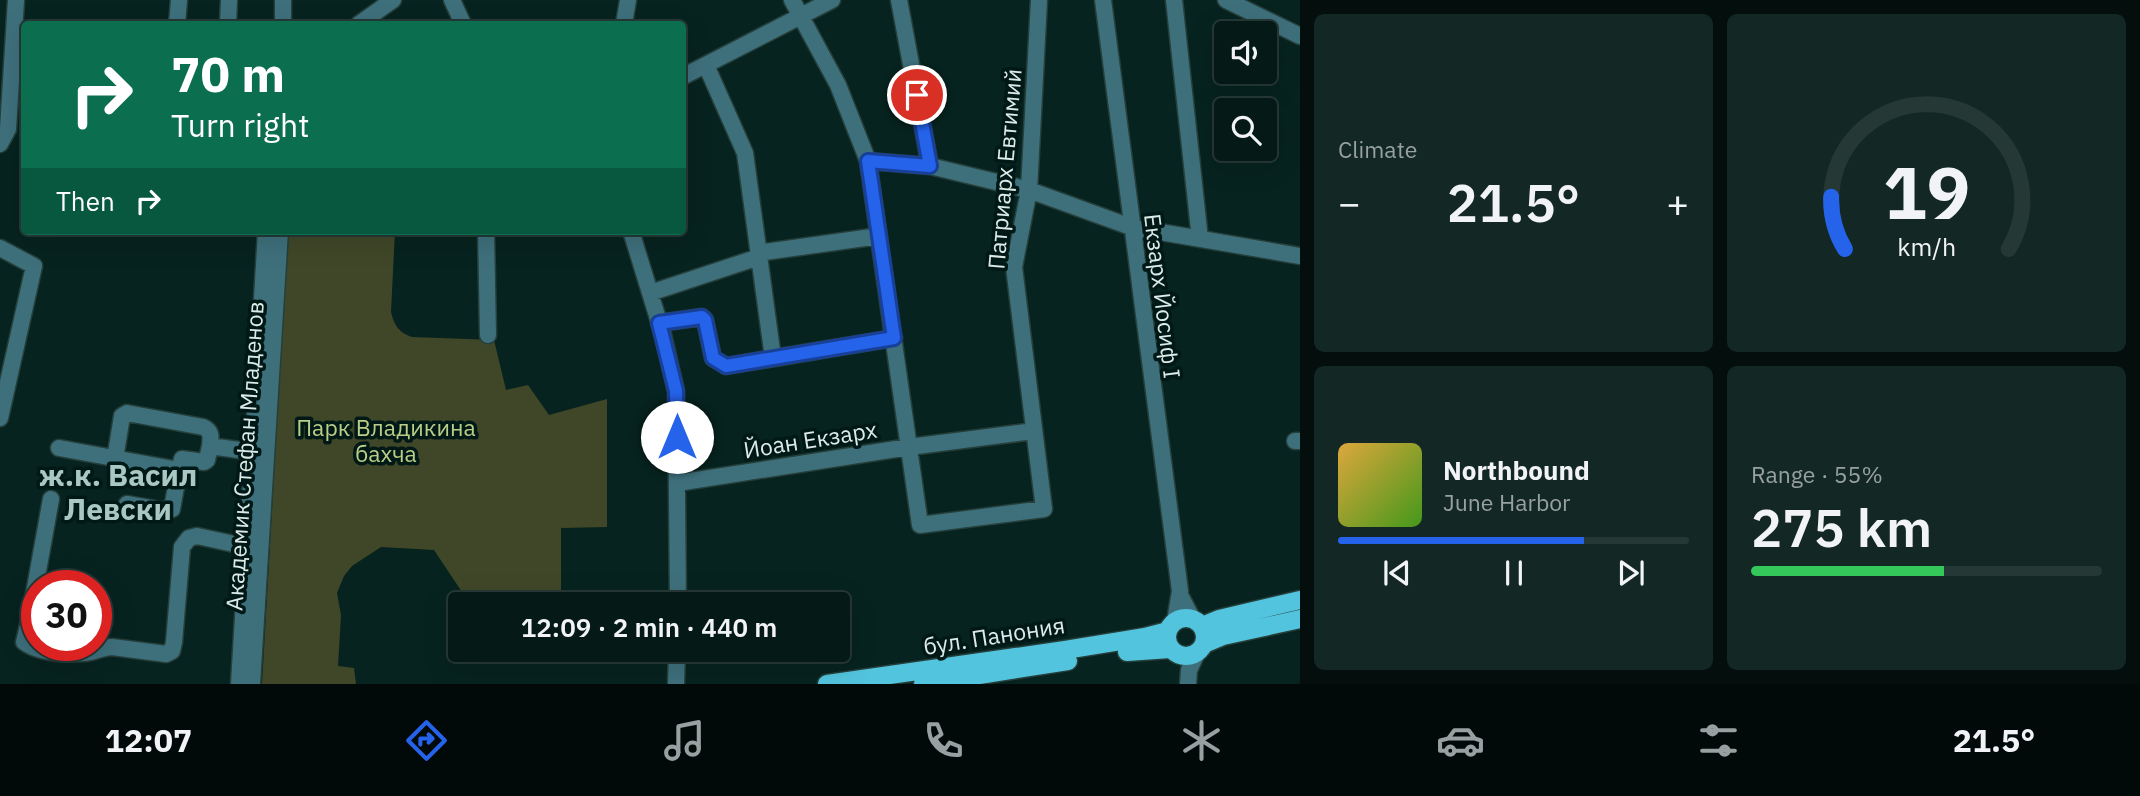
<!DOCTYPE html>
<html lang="en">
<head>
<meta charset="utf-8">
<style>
  :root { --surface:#051a17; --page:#132724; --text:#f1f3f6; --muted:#97a1a1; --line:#263836; --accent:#2563eb }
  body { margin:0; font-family:"IBM Plex Sans",sans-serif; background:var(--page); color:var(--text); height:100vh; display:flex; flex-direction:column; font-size:26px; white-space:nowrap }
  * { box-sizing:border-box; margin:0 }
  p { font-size:23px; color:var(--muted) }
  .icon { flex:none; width:38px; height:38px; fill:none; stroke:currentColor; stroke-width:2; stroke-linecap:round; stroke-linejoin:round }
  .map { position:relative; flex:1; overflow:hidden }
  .panel { display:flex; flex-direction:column; gap:14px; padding:14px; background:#030e0d; width:840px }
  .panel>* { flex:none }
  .guide { position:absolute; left:21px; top:21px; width:665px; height:214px; border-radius:7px; box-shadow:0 7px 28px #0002,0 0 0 2px var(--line); background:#0b6e4f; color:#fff; overflow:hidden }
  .buttons { position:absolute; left:1214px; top:21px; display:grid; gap:14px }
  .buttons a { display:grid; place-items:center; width:63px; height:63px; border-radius:7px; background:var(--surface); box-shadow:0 7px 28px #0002,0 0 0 2px var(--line); font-size:35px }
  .speed { position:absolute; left:21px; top:570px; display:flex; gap:14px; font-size:35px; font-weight:700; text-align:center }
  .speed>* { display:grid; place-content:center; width:91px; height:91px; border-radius:50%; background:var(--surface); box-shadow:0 7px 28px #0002,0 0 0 2px var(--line); line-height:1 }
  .speed .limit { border:10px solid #d22; background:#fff; color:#111 }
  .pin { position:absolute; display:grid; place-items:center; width:60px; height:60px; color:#fff; margin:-30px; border:4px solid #fff; border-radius:50%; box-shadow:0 2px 7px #0007 }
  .me { position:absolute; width:77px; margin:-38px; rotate:0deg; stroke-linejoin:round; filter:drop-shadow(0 0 5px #0008) }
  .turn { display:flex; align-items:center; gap:24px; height:147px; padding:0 35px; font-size:32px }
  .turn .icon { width:91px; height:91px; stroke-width:2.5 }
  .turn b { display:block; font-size:49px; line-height:60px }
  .then { display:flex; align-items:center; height:66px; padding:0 35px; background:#0003; gap:14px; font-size:26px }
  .big { font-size:52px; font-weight:600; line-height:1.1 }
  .panel .widget { flex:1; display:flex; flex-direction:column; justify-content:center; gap:10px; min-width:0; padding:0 24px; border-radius:10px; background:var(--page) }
  .panel .dial { align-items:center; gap:0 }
  .dial svg { height:182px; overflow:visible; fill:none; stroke:var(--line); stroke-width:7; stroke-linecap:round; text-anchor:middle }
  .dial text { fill:var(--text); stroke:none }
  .song { display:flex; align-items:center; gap:21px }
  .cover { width:84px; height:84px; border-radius:10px; background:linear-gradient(135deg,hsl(40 70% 55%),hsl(100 70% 35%)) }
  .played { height:7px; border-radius:4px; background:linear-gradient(90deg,var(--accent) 70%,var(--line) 70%) }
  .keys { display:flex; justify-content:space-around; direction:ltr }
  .heat { display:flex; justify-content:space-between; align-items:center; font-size:38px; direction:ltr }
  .charge { height:10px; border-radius:5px; background:linear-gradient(90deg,#34c759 55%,var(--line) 0) }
  .panel .tiles { flex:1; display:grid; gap:14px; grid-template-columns:repeat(2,1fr) }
  .trip { position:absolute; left:448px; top:592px; width:402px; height:70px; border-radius:7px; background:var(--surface); box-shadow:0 7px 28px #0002,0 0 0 2px var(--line); font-weight:600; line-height:70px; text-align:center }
  .dock { display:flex; height:112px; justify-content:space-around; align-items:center; background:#020a09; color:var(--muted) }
  .dock .icon { width:49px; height:49px }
  .dock .selected { color:var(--accent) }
  .dock b { font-size:32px; color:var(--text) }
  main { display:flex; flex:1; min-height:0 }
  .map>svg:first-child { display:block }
  .green { fill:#404728 }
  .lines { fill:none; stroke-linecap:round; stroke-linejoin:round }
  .minor-casing { stroke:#253f3b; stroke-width:19 }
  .major-casing { stroke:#253f3b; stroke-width:21 }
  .minor { stroke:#3e707c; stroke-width:16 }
  .major { stroke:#53c4dd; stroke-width:18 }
  .route-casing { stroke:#184099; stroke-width:18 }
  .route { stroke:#2563eb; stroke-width:12 }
  .labels { text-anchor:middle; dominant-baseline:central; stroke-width:7; stroke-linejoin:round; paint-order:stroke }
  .street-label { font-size:23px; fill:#dcebe9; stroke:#001916 }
  .park-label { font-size:23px; fill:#bbcd86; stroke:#001916 }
  .district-label { font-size:30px; font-weight:bold; fill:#aac8c3; stroke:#001916 }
</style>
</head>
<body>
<main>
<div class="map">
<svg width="1300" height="684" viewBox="0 0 1300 684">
  <rect width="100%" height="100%" fill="#07231f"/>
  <path class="green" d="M288,231H395L391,312C394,325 399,333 412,337L494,340L506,390L528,385L549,415L607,399V527L561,528V604H470L434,550L381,547L352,566L344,576L337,593L341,615L338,666L354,668L356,684H262Z"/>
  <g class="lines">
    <defs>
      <path id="minor" d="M452,0L463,24
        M792,0L838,85L868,161L920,525L1044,509L1014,267L1029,190L1039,0
        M899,0L930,166
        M1103,0L1180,591L1175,621
        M1174,0L1200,239
        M1226,0L1300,36
        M177,24L179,0
        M228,24L229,0
        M283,24V0
        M359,24L393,0
        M624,24L628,0
        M706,65L745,153L773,358
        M682,77L832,0
        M0,144L8,129L16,0
        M868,161L930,166L1029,190L1131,227L1300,256
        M486,231L488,335
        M631,231L663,335L676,391L678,604
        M0,248L34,266L0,418
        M758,253L879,236
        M650,293L759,257
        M659,323L702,317L705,320L713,358L726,366L894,338
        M1295,441H1300
        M59,448L179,470L182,459L204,462L207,460L210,446L253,452
        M115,459L122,416L127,413L203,427C212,431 211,437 210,446
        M677,483L909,447L1034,431
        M51,499L29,621L24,642C38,653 66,654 84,653C94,653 102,647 112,647L166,654L172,651L174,642L182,547L189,538L197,536L248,547
        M127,504L167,511L172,509L179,470
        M1181,597L1192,618
        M239,684L266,231
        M252,684L280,231
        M676,684L677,649
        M1188,684L1189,670L1197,653"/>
      <path id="major" d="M1167 637a19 19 0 1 1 38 0a19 19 0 1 1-38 0Z
        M1202,626L1219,619L1300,600
        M1204,644L1223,636L1300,619
        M1127,652L1170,649
        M827,684L1065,650L1145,637L1168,631
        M923,684L1068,661"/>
    </defs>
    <use href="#minor" class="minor-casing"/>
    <use href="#major" class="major-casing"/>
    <use href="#minor" class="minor"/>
    <use href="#major" class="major"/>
  </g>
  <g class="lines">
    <defs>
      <path id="route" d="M677,437L676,391L659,323L702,317L705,320L713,358L726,366L894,338L868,161L930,166L917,95"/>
    </defs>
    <use href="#route" class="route-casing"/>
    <use href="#route" class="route"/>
  </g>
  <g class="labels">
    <g class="street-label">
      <text transform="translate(1004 169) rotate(-85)">Патриарх Евтимий</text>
      <text transform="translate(1163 296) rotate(83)">Екзарх Йосиф I</text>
      <text transform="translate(810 439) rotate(-9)">Йоан Екзарх</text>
      <text transform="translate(244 456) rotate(-86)">Академик Стефан Младенов</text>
      <text transform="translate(994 635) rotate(-9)">бул. Панония</text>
    </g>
    <g class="park-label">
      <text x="386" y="427">Парк Владикина<tspan x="386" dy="26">бахча</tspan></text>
    </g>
    <g class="district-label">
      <text x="118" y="474">ж.к. Васил<tspan x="118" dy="34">Левски</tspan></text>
    </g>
  </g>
</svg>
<div class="buttons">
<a><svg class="icon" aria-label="sound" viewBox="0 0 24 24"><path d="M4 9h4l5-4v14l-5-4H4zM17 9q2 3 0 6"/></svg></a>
<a><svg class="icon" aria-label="search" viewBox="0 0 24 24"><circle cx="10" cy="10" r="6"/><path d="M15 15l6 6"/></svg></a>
</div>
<div class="speed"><div class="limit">30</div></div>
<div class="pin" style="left:917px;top:95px;background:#d93025"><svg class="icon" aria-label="arrive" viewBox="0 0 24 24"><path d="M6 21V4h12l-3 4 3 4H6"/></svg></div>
<svg class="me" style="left:677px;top:437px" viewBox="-20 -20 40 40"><circle r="19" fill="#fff"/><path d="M0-13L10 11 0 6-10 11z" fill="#2563eb"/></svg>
<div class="trip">12:09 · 2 min · 440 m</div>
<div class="guide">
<div class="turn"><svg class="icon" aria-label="right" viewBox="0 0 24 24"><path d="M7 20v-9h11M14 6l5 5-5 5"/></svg><div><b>70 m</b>Turn right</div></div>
<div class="then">Then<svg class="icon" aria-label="right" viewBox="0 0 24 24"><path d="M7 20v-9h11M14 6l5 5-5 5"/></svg></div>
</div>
</div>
<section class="panel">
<div class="tiles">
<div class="widget"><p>Climate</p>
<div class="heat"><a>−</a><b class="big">21.5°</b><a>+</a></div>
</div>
<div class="widget dial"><svg viewBox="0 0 100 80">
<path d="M14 69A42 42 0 1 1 86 69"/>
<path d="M14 69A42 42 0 0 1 8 46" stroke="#2563eb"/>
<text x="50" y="56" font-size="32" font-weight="700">19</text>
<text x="50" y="72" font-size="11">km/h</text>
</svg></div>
<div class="widget">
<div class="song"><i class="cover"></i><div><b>Northbound</b><p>June Harbor</p></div></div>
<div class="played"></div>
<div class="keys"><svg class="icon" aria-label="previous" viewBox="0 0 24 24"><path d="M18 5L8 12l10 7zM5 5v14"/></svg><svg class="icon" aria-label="pause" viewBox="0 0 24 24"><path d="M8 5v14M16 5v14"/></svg><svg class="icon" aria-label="next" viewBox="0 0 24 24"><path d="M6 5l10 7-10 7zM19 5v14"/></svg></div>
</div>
<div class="widget"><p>Range · 55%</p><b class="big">275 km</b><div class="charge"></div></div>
</div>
</section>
</main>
<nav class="dock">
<b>12:07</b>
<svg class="icon selected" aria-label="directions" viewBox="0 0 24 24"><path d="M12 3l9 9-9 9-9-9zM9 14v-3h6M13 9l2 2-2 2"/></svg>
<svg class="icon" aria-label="music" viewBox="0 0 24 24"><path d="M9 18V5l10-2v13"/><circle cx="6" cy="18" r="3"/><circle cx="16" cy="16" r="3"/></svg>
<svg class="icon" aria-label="phone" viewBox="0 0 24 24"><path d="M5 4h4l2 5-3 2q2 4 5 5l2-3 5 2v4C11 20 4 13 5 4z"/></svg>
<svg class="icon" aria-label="climate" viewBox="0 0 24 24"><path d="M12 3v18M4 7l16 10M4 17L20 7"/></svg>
<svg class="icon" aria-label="car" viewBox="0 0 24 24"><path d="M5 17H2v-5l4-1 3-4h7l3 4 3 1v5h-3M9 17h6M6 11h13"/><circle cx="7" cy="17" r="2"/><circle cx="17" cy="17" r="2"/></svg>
<svg class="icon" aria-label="filters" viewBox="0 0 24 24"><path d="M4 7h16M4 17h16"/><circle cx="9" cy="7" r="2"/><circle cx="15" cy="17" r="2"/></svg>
<b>21.5°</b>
</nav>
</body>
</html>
